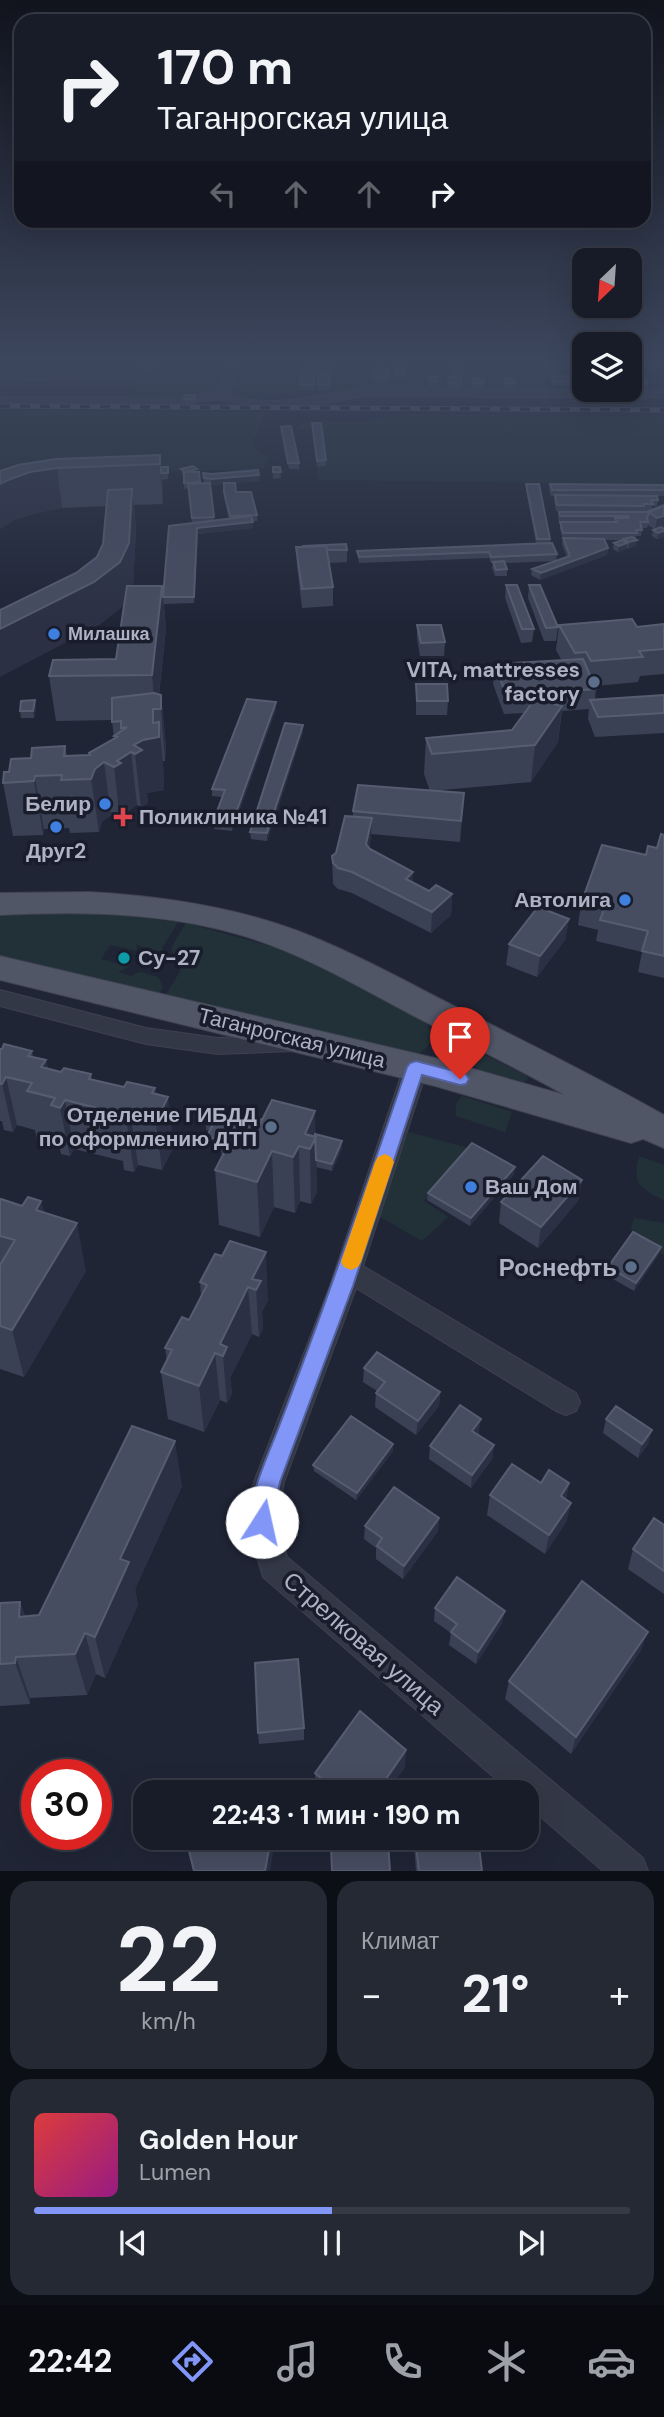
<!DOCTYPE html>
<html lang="ru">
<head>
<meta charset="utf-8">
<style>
  :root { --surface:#181c28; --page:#252934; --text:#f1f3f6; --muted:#9fa1a8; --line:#363a45; --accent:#8196f6 }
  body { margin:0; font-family:"DM Sans",sans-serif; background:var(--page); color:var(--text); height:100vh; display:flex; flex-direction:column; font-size:26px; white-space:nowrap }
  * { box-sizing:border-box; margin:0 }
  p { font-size:23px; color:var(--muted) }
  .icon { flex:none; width:38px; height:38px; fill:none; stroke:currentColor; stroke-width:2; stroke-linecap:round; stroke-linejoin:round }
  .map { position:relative; height:1871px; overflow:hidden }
  .drawer { display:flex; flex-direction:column; gap:10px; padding:10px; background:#0d0f16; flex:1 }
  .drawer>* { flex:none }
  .guide { position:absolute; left:14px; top:14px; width:637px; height:214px; border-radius:21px; box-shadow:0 7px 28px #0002,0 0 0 2px var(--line); background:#181c28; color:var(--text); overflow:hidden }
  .needle { width:46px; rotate:205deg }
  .tools { position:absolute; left:572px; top:248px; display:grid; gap:14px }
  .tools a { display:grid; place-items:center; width:70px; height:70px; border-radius:14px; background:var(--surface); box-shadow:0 7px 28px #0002,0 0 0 2px var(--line); font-size:35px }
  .speed { position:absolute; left:21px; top:1759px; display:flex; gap:14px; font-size:35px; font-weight:700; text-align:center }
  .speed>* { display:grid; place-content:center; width:91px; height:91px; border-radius:50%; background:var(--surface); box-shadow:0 7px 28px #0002,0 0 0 2px var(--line); line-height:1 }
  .speed .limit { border:10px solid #d22; background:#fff; color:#111 }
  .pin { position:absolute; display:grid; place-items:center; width:60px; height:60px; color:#fff; margin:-72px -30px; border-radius:50% 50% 50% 0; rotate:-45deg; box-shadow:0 0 7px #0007 }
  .pin .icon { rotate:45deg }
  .me { position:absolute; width:77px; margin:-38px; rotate:10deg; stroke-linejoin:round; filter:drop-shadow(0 0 5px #0008) }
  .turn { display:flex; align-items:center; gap:24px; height:147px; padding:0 28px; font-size:32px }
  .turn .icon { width:91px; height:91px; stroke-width:2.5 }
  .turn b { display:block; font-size:49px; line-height:60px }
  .lanes { display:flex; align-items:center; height:66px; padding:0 28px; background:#0003; justify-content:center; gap:35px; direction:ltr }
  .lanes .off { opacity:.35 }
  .big { font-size:52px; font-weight:800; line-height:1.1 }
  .drawer .card { flex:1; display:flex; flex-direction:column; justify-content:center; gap:10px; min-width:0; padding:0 24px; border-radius:21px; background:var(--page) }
  .drawer .dial { align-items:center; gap:0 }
  .dial b { font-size:91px; line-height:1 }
  .song { display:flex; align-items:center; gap:21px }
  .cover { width:84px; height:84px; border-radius:10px; background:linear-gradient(135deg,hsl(0 70% 55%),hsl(310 70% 35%)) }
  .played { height:7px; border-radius:4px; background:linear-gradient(90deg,var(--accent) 50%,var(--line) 50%) }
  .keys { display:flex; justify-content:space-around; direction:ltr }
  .heat { display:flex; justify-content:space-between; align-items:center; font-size:38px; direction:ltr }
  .drawer .tiles { flex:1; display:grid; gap:10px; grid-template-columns:1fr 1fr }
  .card:last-child { grid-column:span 2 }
  .trip { position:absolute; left:133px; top:1780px; width:406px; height:70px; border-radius:21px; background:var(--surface); box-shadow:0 7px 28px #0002,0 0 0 2px var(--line); font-weight:800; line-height:70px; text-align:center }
  .tab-bar { display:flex; height:112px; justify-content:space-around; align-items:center; background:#0a0b10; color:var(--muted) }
  .tab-bar .icon { width:49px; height:49px }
  .tab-bar .on { color:var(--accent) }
  .tab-bar b { font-size:32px; color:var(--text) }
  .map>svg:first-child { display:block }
  .green { fill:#223138 }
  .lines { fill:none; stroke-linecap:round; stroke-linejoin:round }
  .minor-casing { stroke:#3d4151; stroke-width:2 }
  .primary-casing { stroke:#3d4151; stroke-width:2 }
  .minor { fill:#333847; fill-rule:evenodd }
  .primary { fill:#515667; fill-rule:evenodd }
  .rail-casing { stroke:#555a6e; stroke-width:5 }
  .rail { stroke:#191d2b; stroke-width:3.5; stroke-dasharray:10; stroke-linecap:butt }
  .wall { fill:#3b4155; fill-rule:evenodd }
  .shaded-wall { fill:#2b3044 }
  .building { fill:#474d61; stroke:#575d71; stroke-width:2 }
  .route { fill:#8196f6; stroke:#5462a0; stroke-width:2 }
  .slow { fill:#f59e0b }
  .shop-dot { fill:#3f7fe0; stroke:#191d2b; stroke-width:2.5 }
  .service-dot { fill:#5c6f8a; stroke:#191d2b; stroke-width:2.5 }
  .health-dot { fill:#e0444e; stroke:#191d2b; stroke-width:2.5 }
  .culture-dot { fill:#0f9aa8; stroke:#191d2b; stroke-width:2.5 }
  .labels { text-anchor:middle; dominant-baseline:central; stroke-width:7; stroke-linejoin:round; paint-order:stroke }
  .far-poi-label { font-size:18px; font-weight:bold; fill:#aeb2c4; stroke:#191d2b; text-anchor:start }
  .poi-label { font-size:21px; font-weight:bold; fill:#aeb2c4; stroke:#191d2b; text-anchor:end }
  .street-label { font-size:21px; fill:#aeb2c4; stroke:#191d2b }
  .near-poi-label { font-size:24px; font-weight:bold; fill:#aeb2c4; stroke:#191d2b; text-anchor:end }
  .near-street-label { font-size:24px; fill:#aeb2c4; stroke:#191d2b }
</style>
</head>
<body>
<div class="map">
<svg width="664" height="1871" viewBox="0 0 664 1871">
  <rect width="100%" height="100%" fill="#202536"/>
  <path class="green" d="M162,363H268L266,367L272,370L274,363H584V390H630V363H664V391L299,390L296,395L280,393L242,398L217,392L206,398H133L135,377Z
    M0,410L266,412L253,441L261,453L269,458L263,469L258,470L0,473Z
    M403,414L664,417V484L318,480L317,467L326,466L312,429L296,430L300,424L316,421H369Z
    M0,912L106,913L178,922L162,948L166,957L136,944L137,951L110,945L101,959L129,967L118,972L131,976L140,972L158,977L163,987L157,998L0,959Z
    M186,923L292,952L342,976L427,1024C436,1042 428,1050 411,1057L163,999L181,970L171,948Z
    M485,1055L527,1076L528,1079L524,1082L479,1070L474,1065L477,1058Z
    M462,1096L512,1112L505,1132L456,1116V1104Z
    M408,1132L468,1148L424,1201L448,1217L422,1241L375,1214Z
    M639,1156L664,1165V1200C640,1189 632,1183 639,1156Z
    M634,1218L664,1223V1255L637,1241L631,1228Z"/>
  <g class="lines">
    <defs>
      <path id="minor" d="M148,363H164L121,382L0,380V372L119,374Z
        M229,363H241L228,394C271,410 318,394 361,388L664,390V398L361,396L313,406L293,407L250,405L219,399L163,406L0,405V397L163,398L216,392Z
        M0,990L146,1028L218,1038L293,1035L301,1037L304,1043L301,1049L293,1051L218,1054L146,1044L0,1006Z
        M416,1058L424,1061L428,1067L363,1266L576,1393L580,1402L576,1411L566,1415L556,1411L356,1288L284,1482L277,1522L287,1557L643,1858L648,1871H603L527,1805V1792H511L263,1577L247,1522L254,1482L330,1286L404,1067L408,1061Z"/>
      <path id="primary" d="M89,892C161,896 231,906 298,931C356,953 410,984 466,1012C532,1045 599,1078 664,1115V1148L643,1139L631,1143L435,1086L0,980V956L435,1058L565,1095C514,1067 462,1041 410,1014C354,984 298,951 237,934C160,912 79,911 0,915V893Z"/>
    </defs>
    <use href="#minor" class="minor-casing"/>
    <use href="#primary" class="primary-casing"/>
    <use href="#minor" class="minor"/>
    <use href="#primary" class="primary"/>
    <defs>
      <path id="rail" d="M0,406L664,410"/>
    </defs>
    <use href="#rail" class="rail-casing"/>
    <use href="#rail" class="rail"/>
  </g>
  <path class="wall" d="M274,363H292V364H274Z
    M494,363H511L510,366H495Z
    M303,367H317L314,390H301Z
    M319,367H330V390H318Z
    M395,367H405V380H395Z
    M453,367L463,374V379H461L462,389H448V377H453Z
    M373,368H388V383H373Z
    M546,368L559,372L558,376L570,381L569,386H552L551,378H546Z
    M581,374H584V385H582L580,380Z
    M428,376L438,381V387H429Z
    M632,377L648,383L647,388H633L631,383Z
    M472,378L484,383L483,389H473Z
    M504,378L515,383L514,389H505Z
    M195,395V405H185L184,399Z
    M312,423L326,460V466L317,467Z
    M281,427L299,463V469H289Z
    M160,455L161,467H168V479L162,480L163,504L134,505L136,530L133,586L163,596L192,523L189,488L184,489V476L182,475L181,469L199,472L200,484H204L203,473L260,481L235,483L236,492L257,515V521H252L253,528L198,534L194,603L164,604L166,629L159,695H161L166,747L165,761H163L164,790L147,793L148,803L141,807L137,805L127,812V816L120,820L111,815L102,822L99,832L70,833L69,828L44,829L43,835L13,836L3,783L9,772L31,758L65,746L67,756L90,755L114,739L112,720L56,721L49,676L116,659L124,605L99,625L76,573L97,557L103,544L106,506L62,508L36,513L14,520L0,529V471ZM224,484V498L229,519L214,520L210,485Z
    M273,467H280L281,478L273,479Z
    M526,484L550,539V543L557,554L556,560L567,557L562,544L563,539L560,529V522H559L558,518L559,512H619L556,511L554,501V496H551L549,490L550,484L664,485V496H657L658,500L657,506H652V510L664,505V528H662L664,529V537L657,539L652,536L653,530L654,529L648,525L647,528H642L641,536H636V546L628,549L626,548V549L618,552L613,549L614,543L624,541V540H604L608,548L607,555L540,580L531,575L532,569L555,561L505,563L507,569V576H495L492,568L493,563H491L489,558L359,563L357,551L536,543L526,490Z
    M296,547L347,550V562L329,563L333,587V606L302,608L297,566Z
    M506,585L534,629L532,642L521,643L505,598Z
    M529,585L558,627L556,641H544L528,598Z
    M664,624V674L640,676L638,682L595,686L596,689L595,699L664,695V733L595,737L588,719L589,709L562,711L558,742L531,782L431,791L464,793L460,842L371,834L369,848L413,883L429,891L452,894L451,915L431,933L352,893L338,889L333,884L332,856L336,853L353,816V811L430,791L424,774L426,738L512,730L525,713L504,714L493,684L495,664L562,661L556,650L559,625L637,627Z
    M417,625L445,642L444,656H420L417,638Z
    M416,684L448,701L447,715H416Z
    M35,700L36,707L34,718H21L20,711Z
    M276,702V709L232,831L214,829L213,822L222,797L212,796V789Z
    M303,725V732L267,841L251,839L250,832Z
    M664,835V978L638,972L642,952L596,941L598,930L578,925L581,904L646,855L657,848Z
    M569,919L565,940L537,977L506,965L509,944Z
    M0,1049L32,1051L33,1057L46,1060L48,1069L61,1072L91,1074L92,1079L124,1087L155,1088L156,1094L174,1146L162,1170L138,1165L134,1172L124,1170L123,1161L74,1149L70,1156L61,1154L59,1145L37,1140L35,1130L17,1125L13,1132L4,1130L2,1121H0Z
    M315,1111V1134L342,1148L332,1171L316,1167L317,1192L311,1204L300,1201L295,1213L274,1207L260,1237L219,1225L215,1170L222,1156L221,1148L208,1144L207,1136L210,1131L206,1130V1122L251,1125L262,1120Z
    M515,1167L514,1174L470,1226L427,1200L428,1193Z
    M582,1180L578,1201L538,1248L499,1223L501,1202Z
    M0,1200L22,1206L41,1201L44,1213L86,1271L24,1377L0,1369Z
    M215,1254L268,1300L262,1312L263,1329L259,1337L252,1334L230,1378L232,1394L227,1403L220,1400L204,1432L168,1419L161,1372L167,1361L165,1348L189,1320L201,1296L200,1282Z
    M659,1254L634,1291L606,1275L608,1267Z
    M364,1368L440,1392L439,1406L416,1435L375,1407L376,1393L377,1391L363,1382Z
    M606,1419L652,1430L648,1444L638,1458L603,1433Z
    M479,1432L478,1435L494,1445L492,1459L471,1488L429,1459L430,1446Z
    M393,1444V1451L356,1500L314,1471L313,1465Z
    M541,1483H569L566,1499L571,1503L566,1522L545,1554L487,1515L490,1495Z
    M182,1486L135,1589L138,1605L105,1678L96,1674L87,1695L30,1698V1704L0,1706V1603L20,1602L25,1616L39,1615Z
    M439,1518L438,1531L403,1579L376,1559V1548L364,1539L365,1526Z
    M664,1525V1594L628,1569L633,1549Z
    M435,1608L502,1623L476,1664L449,1645L451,1633L434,1621Z
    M641,1650L571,1754L505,1699L509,1681Z
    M304,1728V1740L259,1744L258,1733Z
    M405,1767L387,1792H318L316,1789L315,1773Z
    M414,1838H478L482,1871H416L414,1843Z"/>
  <path class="shaded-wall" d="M160,455L163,495V504L160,464Z
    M57,468L62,508L36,513L14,520L0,529V484L8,480L30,472Z
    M259,475L260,481L211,485V479Z
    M132,489L136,530L133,586L124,605L99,625L0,677V629L94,582Z
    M664,511V528L655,530L657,518Z
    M253,522V528L198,534L194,603L197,528Z
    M664,531V537L657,539L658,533Z
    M637,540L636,546L628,549L629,542Z
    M627,543L626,549L618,552L619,546Z
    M608,548L607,555L540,580L541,573Z
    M162,586L166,629L157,709H155L152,675Z
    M161,695L166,747L165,761L161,709Z
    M35,700L36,707L34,718L33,711Z
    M276,702V709L232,831V824Z
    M562,706L558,742L531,782L535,745Z
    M153,709L156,738L159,722L164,775V790L147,793L148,803L141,807L134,745L153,723Z
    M303,725V732L267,841V833Z
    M131,752L137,805L127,812V816L120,820L114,767L117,761Z
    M104,762L111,815L102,822L99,832L91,779L95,769Z
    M35,776L44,829L43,835L34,781Z
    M372,818L371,839L366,865V844Z
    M413,872L412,893L405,900L406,879Z
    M452,894L451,915L431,933L432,912Z
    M569,919L565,940L537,977L540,956Z
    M46,1060L53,1098L41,1067Z
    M6,1077L17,1125L13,1132L2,1084Z
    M155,1088L158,1117L168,1097L174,1146L162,1170L152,1093Z
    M65,1100L74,1149L70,1156L60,1108Z
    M315,1111L317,1192L311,1204L310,1149L305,1134Z
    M131,1116L138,1165L134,1172L127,1124Z
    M342,1141V1148L332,1171V1164Z
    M299,1146L300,1201L295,1213L293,1157Z
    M272,1151L274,1207L260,1237L257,1182Z
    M515,1167L514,1174L470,1226L471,1218Z
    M582,1180L578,1201L538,1248L541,1227Z
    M41,1201L52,1249L36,1210Z
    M77,1223L86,1271L24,1377L12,1330Z
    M661,1247L659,1254L634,1291L636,1283Z
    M266,1252L268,1300L262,1312L263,1329L259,1337L256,1290L252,1279Z
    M248,1287L252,1334L230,1378L232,1394L227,1403L223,1356L220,1344Z
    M215,1353L220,1400L204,1432L199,1386Z
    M440,1392L439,1406L416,1435L418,1421Z
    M481,1419L479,1432L470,1445L472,1431Z
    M652,1430L648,1444L638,1458L642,1444Z
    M175,1441L182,1486L135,1589L138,1605L105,1678L95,1637L120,1559Z
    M393,1444V1451L356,1500L357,1493Z
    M494,1445L492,1459L471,1488L472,1475Z
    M569,1483L565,1503L561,1496Z
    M571,1503L566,1522L545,1554L549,1535Z
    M439,1518L438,1531L403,1579L404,1566Z
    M20,1602L34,1644L19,1617Z
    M505,1611L502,1623L476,1664L478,1652Z
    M648,1632L641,1650L571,1754L576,1737Z
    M85,1633L96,1674L87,1695L75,1654Z
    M16,1657L30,1698V1704L15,1663Z
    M406,1750L405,1767L387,1792H377Z
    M271,1838H274L275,1840L270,1871H265Z"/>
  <path class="building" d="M303,367H317L316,372H302Z
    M319,367H330V373H318Z
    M395,367H405V375L395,374Z
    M453,367H462L463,374H453Z
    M373,368H388V378L373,377Z
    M546,368H557L559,372H547Z
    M301,375H315L314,385H300Z
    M318,375H330V384H318Z
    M428,376H438V381H429Z
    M552,376H569L570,381H553Z
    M448,377H461L462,384H449Z
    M632,377L646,378L648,383H634Z
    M472,378H483L484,383H473Z
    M504,378H514L515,383H505Z
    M185,395H195V399H184Z
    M312,423H321L326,460L317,461Z
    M291,426L299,463H288L281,427Z
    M160,455V464L57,468L30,472L8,480L0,484V471L18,465L56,459Z
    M193,466L197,469L186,472L181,469Z
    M161,467H168V473H161Z
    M273,467H280L281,472H273Z
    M258,470L259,475L211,479L204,478L203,473L211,474Z
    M184,472H199L200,482L184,483Z
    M210,483L214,517L192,518L188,484Z
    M224,483H235L236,492H251L257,515L230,516L224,492Z
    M526,484H539L550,539H537Z
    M550,484L664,485V490H552Z
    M132,489L129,543L120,562L94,582L0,629V610L76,573L97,557L103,544L108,490Z
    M555,495L657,496L658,500H651L653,504H644V506L557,505Z
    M664,505L649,512L648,516L647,517L648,522H640L642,530H636L637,533H563L560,522H617L615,518H629L628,516H560L559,512H647Z
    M664,506V516L657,518L649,512Z
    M251,516L253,522L197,528L194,597H163L169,526Z
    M661,527L664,529V531L658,533L653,530Z
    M632,537L637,540L629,542L624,539Z
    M563,538L604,539L608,548L541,573L532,569L570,556Z
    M622,540L627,543L619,546L614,543Z
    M552,543L557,554L491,557L489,552L359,557L357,551Z
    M346,544L347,550H327L326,546L303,547V546Z
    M326,546L333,587L302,589L296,547Z
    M504,561L507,569L496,570L493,562Z
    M506,585H517L534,629H522Z
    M529,585H540L558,627L546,628Z
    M127,586H162L152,675L49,676L53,660L116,659Z
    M632,619L637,627L664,624V649L639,651L643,657L591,661L586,652L575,653L559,625Z
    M417,625H441L445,642L421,643Z
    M583,659L596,689L506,695L495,664Z
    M416,684H447L448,701H417Z
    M154,693L161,695V709H153V723L159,722V737L143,740L134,745L142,750L135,754L131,752L117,761L121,763L114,767L104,762L95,769L91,779L61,780L62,775L35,776L34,781L3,783L4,772H9L11,759L31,758L32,748L65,746L64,756L90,755L89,753L117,737L114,736L127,727L121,728V721L112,722V698Z
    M664,695V713L598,717L590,700Z
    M247,699L276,702L232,824L213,822L225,790L212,789Z
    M535,699L562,706L535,745L432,754L426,738L512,730Z
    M35,700L33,711H20L21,701Z
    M285,723L303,725L267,833L250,832Z
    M358,785L464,793L461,821L353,811Z
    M345,816L372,818L366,844L370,849L413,872L406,879L429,891L436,885L452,894L432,912L352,872L338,868L333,863L332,856L336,853Z
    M661,834L664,835V956L642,951L648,931L600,920L604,909L581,904L602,845L646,855L648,846L657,848Z
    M538,907L569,919L540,956L509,944Z
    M4,1044L32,1051L28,1056L46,1060L41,1067L61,1072L64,1068L91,1074L89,1079L124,1087L127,1082L155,1088L152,1093L168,1097L156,1122L131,1116L127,1124L117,1122L121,1114L65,1100L60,1108L51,1105L55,1098L27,1091L32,1083L6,1077L2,1084H0V1049H2Z
    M272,1100L315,1111L305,1134L316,1137L310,1149L299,1146L293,1157L272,1151L257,1182L215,1170L228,1145L221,1143L230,1127L255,1134Z
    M210,1114L251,1125L254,1118L262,1120L255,1134L230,1127L222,1141L207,1136L213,1124L206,1122Z
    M315,1134L342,1141L332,1164L316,1160Z
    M472,1143L515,1167L471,1218L428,1193Z
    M543,1156L582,1180L541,1227L501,1202Z
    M28,1197L41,1201L36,1210L77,1223L12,1330L0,1326V1265L15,1240L0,1236V1200L1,1199L22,1206Z
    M633,1232L661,1247L636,1283L608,1267Z
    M230,1241L266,1252L252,1279L261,1281L256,1290L248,1287L220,1344L227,1347L223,1356L215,1353L199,1386L161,1372L172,1350L165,1348L182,1317L189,1320L207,1285L200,1282L215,1254L222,1256Z
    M377,1352L440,1392L418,1421L376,1393L385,1382L364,1368Z
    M460,1405L481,1419L472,1431L494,1445L472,1475L430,1446Z
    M616,1406L652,1430L642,1444L606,1419Z
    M351,1416L393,1444L357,1493L313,1465Z
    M132,1426L175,1441L120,1559L129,1562L95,1637L85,1633L75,1654L16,1657L15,1663L0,1664V1603L20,1602L19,1617L39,1615Z
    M512,1464L541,1483L549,1470L569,1483L561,1496L571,1503L549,1535L490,1495Z
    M394,1487L439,1518L404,1566L377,1546L382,1538L365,1526Z
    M654,1518L664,1525V1571L633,1549Z
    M457,1577L505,1611L478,1652L451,1632L457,1624L435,1608Z
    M582,1581L648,1632L576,1737L509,1681Z
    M298,1659L304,1728L258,1733L255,1663Z
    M360,1711L406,1750L377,1792H337L315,1773Z
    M194,1838H271L265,1871H194L186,1839Z
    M415,1838H478L482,1871H419Z
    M388,1842L390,1871H332L331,1847Z"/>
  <linearGradient id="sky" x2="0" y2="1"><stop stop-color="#12141e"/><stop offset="0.58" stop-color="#3c465d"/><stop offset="1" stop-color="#3c465d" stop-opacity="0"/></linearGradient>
  <rect width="664" height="625" fill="url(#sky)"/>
  <path class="route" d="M416,1061L466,1074L469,1079L466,1084L460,1085L422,1075L353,1286L280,1482L270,1530L262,1533L253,1530C243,1506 269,1453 278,1429C324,1309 366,1188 407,1067L410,1063Z"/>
  <path class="slow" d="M385,1154L391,1157L394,1162L361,1262L358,1267L351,1270L344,1267L341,1262L375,1162L378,1157Z"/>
  <g class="shop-dot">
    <circle cx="54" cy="634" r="7"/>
    <circle cx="105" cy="804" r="7"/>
    <circle cx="56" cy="827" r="7"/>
    <circle cx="625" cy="900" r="7"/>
    <circle cx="471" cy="1187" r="7"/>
  </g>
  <g class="service-dot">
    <circle cx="594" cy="682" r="7"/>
    <circle cx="271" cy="1127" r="7"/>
    <circle cx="631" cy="1267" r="7"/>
  </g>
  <path class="health-dot" d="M119.5 806.5h7v7h7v7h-7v7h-7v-7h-7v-7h7z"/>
  <circle class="culture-dot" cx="124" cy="958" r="7"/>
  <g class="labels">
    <g class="far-poi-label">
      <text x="68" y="634">Милашка</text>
    </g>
    <g class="poi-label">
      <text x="580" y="670">VITA, mattresses<tspan x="580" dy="24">factory</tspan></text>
      <text x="91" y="804">Белир</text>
      <text x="139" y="817" text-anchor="start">Поликлиника №41</text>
      <text x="56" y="851" text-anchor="middle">Друг2</text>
      <text x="611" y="900">Автолига</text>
      <text x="138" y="958" text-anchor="start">Су-27</text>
      <text x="257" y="1115">Отделение ГИБДД<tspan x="257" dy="24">по оформлению ДТП</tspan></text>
      <text x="485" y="1187" text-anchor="start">Ваш Дом</text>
    </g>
    <g class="street-label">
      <text transform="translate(292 1038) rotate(14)">Таганрогская улица</text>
    </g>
    <g class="near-poi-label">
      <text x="617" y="1267">Роснефть</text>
    </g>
    <g class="near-street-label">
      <text transform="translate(364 1643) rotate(41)">Стрелковая улица</text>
    </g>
  </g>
</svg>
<div class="tools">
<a><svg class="needle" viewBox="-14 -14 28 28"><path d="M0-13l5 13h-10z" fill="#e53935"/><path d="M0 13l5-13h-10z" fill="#9fa1a8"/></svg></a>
<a><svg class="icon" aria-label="layers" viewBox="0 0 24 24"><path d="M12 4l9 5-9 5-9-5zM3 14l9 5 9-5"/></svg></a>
</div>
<div class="speed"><div class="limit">30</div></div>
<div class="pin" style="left:460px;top:1079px;background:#d93025"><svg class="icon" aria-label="arrive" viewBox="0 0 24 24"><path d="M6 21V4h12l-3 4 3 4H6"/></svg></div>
<svg class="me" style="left:262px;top:1522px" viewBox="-20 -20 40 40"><circle r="19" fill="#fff"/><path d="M0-13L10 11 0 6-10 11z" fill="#8196f6"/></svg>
<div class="trip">22:43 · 1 мин · 190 m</div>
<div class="guide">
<div class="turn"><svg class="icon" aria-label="right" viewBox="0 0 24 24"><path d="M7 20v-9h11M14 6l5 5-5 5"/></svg><div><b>170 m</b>Таганрогская улица</div></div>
<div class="lanes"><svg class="icon off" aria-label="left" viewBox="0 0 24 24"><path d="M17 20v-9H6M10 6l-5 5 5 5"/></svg><svg class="icon off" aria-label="ahead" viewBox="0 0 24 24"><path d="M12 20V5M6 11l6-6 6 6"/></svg><svg class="icon off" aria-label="ahead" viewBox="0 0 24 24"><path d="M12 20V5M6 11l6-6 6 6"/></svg><svg class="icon" aria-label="right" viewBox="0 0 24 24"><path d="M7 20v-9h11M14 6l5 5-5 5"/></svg></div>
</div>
</div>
<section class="drawer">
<div class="tiles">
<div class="card dial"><b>22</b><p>km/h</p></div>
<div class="card"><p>Климат</p>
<div class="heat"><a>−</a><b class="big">21°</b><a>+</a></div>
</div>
<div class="card">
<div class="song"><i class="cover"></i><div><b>Golden Hour</b><p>Lumen</p></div></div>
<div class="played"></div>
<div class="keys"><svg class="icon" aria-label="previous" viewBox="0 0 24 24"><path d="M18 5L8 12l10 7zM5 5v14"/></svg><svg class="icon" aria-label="pause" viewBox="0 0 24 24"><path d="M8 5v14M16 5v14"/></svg><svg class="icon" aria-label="next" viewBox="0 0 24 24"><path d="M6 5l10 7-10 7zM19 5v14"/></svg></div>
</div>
</div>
</section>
<nav class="tab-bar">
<b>22:42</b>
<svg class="icon on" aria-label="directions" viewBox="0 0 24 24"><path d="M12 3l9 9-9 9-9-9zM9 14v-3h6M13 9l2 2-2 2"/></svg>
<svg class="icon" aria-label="music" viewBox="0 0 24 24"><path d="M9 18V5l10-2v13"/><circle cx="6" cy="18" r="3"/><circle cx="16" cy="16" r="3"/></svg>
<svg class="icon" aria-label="phone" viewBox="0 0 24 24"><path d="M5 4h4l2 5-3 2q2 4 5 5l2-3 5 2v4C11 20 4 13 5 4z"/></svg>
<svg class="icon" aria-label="climate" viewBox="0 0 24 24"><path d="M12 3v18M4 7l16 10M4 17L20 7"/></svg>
<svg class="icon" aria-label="car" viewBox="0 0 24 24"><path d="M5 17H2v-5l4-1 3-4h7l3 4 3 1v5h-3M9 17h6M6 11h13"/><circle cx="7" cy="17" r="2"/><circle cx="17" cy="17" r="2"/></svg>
</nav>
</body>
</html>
